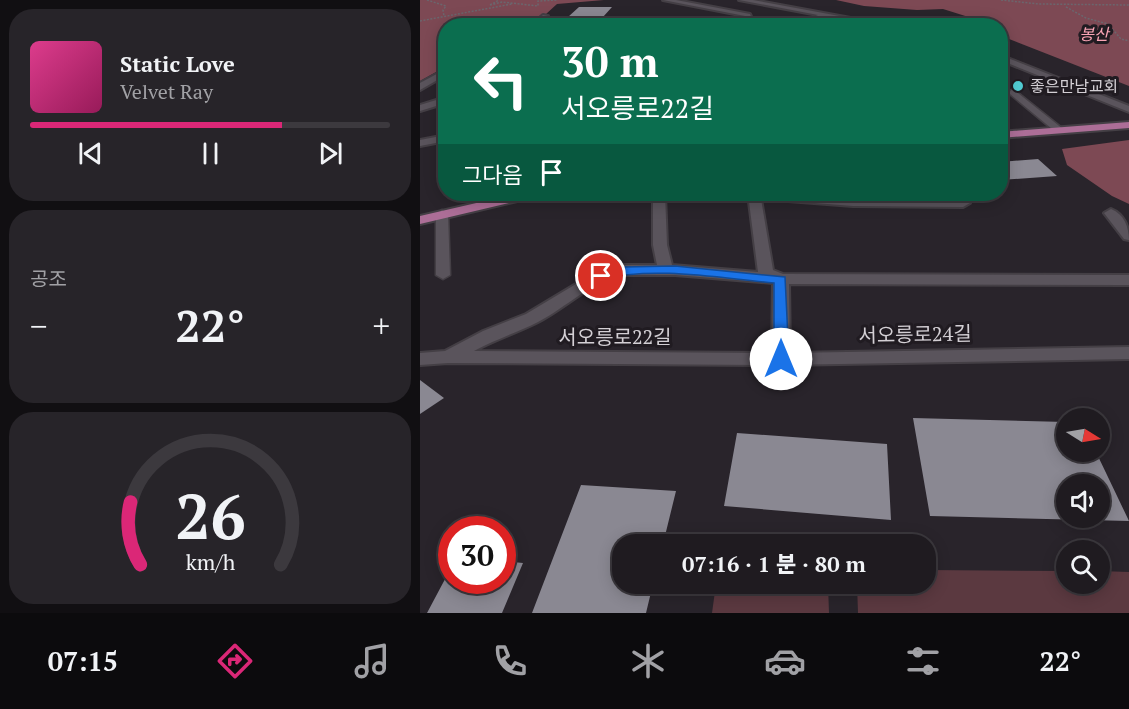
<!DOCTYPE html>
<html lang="ko">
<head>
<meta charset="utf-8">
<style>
  :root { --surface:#1f1b20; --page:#272429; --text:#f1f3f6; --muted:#a1a1a5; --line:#3c393e; --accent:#db2777 }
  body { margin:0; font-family:"PT Serif","Noto Sans KR",serif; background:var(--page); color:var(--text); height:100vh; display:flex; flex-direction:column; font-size:22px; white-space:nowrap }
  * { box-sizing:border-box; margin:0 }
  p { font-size:20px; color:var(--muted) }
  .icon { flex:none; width:33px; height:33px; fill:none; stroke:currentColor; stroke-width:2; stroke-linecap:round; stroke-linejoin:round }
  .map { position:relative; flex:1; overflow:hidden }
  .details { display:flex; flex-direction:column; gap:9px; padding:9px; background:#110f12; width:420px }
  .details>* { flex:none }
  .banner { position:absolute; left:18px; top:18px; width:570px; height:183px; border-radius:24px; box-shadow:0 3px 15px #0003,0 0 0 2px var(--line); background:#0b6e4f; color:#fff; overflow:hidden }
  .needle { width:39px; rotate:101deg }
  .fabs { position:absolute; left:636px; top:408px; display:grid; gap:12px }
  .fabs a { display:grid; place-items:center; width:54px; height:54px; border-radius:50%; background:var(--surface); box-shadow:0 3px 15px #0003,0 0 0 2px var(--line); font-size:30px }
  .speed { position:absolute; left:18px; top:516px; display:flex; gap:12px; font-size:30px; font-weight:700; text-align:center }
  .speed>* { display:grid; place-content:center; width:78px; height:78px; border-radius:50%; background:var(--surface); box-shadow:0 3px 15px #0003,0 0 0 2px var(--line); line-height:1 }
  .speed .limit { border:9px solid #d22; background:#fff; color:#111 }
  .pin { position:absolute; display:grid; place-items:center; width:51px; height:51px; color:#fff; margin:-26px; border:3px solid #fff; border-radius:50%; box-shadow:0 2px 6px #0007 }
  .me { position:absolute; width:66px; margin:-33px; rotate:0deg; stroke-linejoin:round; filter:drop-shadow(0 0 4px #0008) }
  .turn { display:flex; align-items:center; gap:21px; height:126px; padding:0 24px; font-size:27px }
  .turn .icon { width:78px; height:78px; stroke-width:2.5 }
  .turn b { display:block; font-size:42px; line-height:51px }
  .then { display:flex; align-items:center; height:57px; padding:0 24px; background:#0003; gap:12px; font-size:22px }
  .big { font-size:45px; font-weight:800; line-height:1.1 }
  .details .card { flex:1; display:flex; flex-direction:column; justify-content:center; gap:9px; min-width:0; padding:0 21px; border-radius:24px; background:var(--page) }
  .details .dial { align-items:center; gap:0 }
  .dial svg { height:156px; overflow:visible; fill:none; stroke:var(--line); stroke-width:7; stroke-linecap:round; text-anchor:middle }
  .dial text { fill:var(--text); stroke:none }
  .song { display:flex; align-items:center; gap:18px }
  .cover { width:72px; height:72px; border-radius:9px; background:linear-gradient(135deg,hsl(330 70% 55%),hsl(330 70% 35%)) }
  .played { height:6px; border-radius:3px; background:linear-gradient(90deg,var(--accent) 70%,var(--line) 70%) }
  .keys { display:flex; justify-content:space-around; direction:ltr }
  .heat { display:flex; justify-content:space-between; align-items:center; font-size:33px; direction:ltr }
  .trip { position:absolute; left:192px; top:534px; width:324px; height:60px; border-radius:24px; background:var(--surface); box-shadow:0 3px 15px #0003,0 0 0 2px var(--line); font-weight:800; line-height:60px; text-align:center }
  .dock { display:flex; height:96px; justify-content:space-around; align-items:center; background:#0c0b0d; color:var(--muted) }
  .dock .icon { width:42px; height:42px }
  .dock .active { color:var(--accent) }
  .dock b { font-size:27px; color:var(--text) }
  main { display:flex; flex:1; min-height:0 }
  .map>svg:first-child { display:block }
  .green { fill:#5b3940 }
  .forest { fill:#7d4954 }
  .building { fill:#8a8892; fill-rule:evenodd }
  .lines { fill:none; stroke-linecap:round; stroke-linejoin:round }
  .service-casing { stroke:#443f45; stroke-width:3 }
  .minor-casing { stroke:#443f45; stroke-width:4 }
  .primary-casing { stroke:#443f45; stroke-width:4 }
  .path { stroke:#6b666d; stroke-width:1.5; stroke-dasharray:2 1.5; stroke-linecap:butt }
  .service { fill:#5a545c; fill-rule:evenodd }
  .minor { fill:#5a545c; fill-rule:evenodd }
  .primary { fill:#ac6e97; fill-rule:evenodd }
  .route { fill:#1a73e8; stroke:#114b97; stroke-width:1.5 }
  .poi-dot { fill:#51ccd3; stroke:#201b21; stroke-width:2 }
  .labels { text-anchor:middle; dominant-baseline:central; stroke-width:6; stroke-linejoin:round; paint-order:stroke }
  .far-park-label { font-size:16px; font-style:italic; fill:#faa5b6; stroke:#201b21 }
  .far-poi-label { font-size:16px; fill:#d3cfd4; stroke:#201b21; text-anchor:start }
  .street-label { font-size:20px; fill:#d3cfd4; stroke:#201b21 }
</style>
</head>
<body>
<main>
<section class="details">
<div class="card">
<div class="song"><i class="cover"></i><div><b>Static Love</b><p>Velvet Ray</p></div></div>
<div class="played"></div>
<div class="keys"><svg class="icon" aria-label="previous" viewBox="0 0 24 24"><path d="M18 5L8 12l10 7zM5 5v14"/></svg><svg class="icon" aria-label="pause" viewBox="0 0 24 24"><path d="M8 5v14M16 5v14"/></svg><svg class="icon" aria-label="next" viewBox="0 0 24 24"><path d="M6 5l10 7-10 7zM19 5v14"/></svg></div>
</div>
<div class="card"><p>공조</p>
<div class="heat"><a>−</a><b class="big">22°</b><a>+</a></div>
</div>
<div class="card dial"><svg viewBox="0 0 100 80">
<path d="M14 69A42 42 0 1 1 86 69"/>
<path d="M14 69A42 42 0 0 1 9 37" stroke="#db2777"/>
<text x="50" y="56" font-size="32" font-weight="700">26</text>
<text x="50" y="72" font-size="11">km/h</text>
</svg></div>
</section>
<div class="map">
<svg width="709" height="613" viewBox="0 0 709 613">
  <rect width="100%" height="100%" fill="#29242b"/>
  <path class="green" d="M506,570L646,571V584H680V571L709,572V613H438L437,584H506Z
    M296,584H408L409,613H292Z"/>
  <path class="forest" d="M0,0H184L137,4L114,25L26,26L25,67L0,81Z
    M416,0H709V86L584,37L586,29L580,26L574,25L523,9L497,10L444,6Z
    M709,140V204L692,196L647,165L642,149Z"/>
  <path class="building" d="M159,7H192L183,17H148Z
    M618,159L637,176L580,180V162Z
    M0,380L24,398L0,414Z
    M493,418L646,422V452H676L709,521L510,516ZM646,484H680V518H646Z
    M317,433L467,444L471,520L304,506Z
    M161,485L256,491L243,544H202V584H233L226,613H112Z
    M82,561L103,563L82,613H7L32,566V580H82Z"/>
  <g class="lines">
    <defs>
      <path id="service" d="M593,89L643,129V133H637L590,94L589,92Z
        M22,210L28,214L30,275L23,279L16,275V214Z"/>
      <path id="minor" d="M243,0H256L330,14L335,26H328L325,16Z
        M319,0H333L474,26C452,26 430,17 408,17C396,17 385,26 372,26L398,15Z
        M123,15L128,16L118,26H110Z
        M580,55L709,106V112L580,60Z
        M26,69V75L0,90V83Z
        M26,97V103L0,111V105Z
        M26,135V141L0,146V140Z
        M233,194H245L247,245L252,265L338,272L328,194L543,199L550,203L543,207L433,206L341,199L353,270L363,274L709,275V285L369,284L370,353L709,347V359L361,365L28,363L0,365V353L25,351L63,331L106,314L176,272L203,265H237L233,245ZM203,275H255L353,283L352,353L54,351C74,340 96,333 118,322C147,307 170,282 203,275Z
        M691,209C704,214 709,227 709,240L704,239L684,213Z"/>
      <path id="primary" d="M709,122V128L580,138V132Z
        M95,194H115L114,197L0,224V216Z"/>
    </defs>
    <use href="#service" class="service-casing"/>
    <use href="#minor" class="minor-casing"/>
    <use href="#primary" class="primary-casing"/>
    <path class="path" d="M7,0L26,6L23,10L24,16
      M581,0L619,4L709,5
      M70,5L82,2L118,6V1L138,0
      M70,5L79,0
      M646,7L666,18L688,24L701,39L709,41
      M0,21L92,4"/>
    <use href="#service" class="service"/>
    <use href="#minor" class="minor"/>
    <use href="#primary" class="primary"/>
  </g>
  <path class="route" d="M255,266L365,277L369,359L367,363L361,364L354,359V283C298,278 237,266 181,279L175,276L177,273L203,267Z"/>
  <circle class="poi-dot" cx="598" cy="86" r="6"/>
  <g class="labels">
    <g class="far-park-label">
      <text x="674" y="34">봉산</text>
    </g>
    <g class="far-poi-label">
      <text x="610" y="86">좋은만남교회</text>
    </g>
    <g class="street-label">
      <text transform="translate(495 334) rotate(-1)">서오릉로24길</text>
      <text x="195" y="336">서오릉로22길</text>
    </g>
  </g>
</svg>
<div class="fabs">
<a><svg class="needle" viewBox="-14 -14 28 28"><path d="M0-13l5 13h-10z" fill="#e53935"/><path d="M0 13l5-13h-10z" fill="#a1a1a5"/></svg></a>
<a><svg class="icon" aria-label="sound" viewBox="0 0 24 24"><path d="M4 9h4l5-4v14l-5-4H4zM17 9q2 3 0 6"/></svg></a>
<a><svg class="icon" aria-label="search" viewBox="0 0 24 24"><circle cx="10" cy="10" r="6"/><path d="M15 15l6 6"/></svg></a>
</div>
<div class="speed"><div class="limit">30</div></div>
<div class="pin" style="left:181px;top:276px;background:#d93025"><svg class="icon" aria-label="arrive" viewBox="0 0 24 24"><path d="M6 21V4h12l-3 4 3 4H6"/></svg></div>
<svg class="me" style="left:361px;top:359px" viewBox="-20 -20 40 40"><circle r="19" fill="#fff"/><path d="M0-13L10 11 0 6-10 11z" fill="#1a73e8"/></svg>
<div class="trip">07:16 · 1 분 · 80 m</div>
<div class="banner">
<div class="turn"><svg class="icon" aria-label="left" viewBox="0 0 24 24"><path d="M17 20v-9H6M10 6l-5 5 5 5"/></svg><div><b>30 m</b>서오릉로22길</div></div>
<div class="then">그다음<svg class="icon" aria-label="arrive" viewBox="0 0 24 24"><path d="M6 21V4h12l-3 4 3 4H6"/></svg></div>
</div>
</div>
</main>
<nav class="dock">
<b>07:15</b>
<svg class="icon active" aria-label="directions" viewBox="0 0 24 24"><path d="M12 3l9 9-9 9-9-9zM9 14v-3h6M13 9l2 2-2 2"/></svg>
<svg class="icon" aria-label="music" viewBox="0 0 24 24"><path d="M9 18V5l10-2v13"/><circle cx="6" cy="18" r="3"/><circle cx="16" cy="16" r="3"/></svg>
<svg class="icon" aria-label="phone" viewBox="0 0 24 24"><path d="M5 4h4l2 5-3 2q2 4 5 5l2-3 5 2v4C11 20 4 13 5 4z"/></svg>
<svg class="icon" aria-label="climate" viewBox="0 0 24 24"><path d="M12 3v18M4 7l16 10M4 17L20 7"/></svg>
<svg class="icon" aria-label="car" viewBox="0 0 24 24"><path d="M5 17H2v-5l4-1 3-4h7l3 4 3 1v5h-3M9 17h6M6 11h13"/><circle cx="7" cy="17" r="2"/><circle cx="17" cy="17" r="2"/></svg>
<svg class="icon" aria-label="filters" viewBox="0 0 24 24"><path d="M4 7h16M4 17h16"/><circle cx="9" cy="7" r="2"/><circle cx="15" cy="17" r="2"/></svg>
<b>22°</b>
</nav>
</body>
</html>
